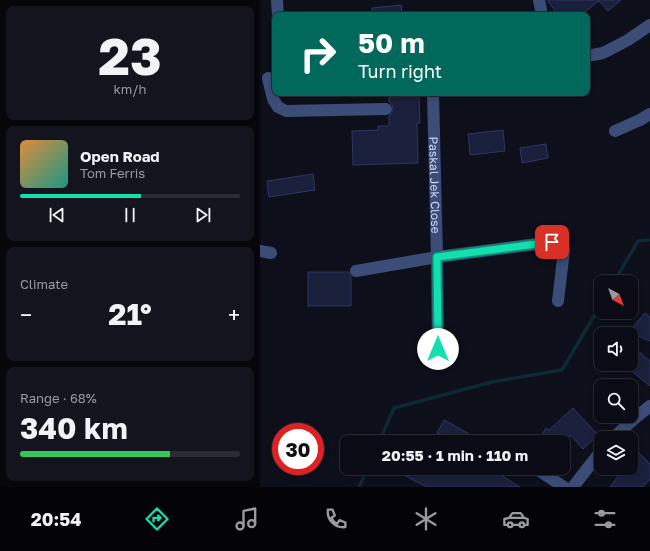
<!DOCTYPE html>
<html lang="en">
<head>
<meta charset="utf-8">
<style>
  :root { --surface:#0a0b14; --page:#13141d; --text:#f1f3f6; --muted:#999ba0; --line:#2a2b34; --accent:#12e0ae }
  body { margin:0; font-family:"Golos Text",sans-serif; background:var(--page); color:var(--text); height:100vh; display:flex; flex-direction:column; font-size:15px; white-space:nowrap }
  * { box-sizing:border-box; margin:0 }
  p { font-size:13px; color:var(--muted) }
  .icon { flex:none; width:22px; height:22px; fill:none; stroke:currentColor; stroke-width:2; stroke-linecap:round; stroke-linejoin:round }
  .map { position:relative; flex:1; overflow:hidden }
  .sheet { display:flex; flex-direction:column; gap:6px; padding:6px; background:#06060b; width:260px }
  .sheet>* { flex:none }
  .guide { position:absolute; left:12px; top:12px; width:318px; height:84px; border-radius:8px; box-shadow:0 2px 6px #0003,0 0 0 1px var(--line); background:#00695c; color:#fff; overflow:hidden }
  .needle { width:26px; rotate:139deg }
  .controls { position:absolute; left:334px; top:275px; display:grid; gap:8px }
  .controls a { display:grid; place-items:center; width:44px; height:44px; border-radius:8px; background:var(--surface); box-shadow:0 2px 6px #0003,0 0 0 1px var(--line); font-size:20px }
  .speed { position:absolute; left:12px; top:423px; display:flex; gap:8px; font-size:20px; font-weight:700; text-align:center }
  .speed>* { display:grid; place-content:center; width:52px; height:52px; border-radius:50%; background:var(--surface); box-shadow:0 2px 6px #0003,0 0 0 1px var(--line); line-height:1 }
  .speed .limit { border:6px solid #d22; background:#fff; color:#111 }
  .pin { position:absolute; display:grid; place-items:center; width:34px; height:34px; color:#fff; margin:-17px; border-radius:8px; box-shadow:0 2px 6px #0006 }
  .me { position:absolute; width:44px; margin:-22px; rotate:0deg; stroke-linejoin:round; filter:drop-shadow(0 0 3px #0008) }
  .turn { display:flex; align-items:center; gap:14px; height:84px; padding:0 20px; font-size:18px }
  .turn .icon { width:52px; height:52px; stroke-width:2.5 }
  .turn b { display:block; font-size:28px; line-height:34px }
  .big { font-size:30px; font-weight:700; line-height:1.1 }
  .sheet .tile { flex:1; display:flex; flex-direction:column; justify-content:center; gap:6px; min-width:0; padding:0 14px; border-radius:8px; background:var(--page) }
  .sheet .dial { align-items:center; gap:0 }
  .dial b { font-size:52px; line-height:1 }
  .song { display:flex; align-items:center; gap:12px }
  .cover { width:48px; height:48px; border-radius:6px; background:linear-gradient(135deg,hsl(30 70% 55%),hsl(170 70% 35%)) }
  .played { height:4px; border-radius:2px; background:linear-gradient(90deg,var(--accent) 55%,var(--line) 55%) }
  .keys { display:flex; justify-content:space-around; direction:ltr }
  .heat { display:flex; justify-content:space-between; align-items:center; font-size:22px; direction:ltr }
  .charge { height:6px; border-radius:3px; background:linear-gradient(90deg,#34c759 68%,var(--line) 0) }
  .trip { position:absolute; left:80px; top:435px; width:230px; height:40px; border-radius:8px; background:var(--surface); box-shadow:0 2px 6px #0003,0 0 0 1px var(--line); font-weight:700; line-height:40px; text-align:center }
  .tab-bar { display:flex; height:64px; justify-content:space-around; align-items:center; background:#040408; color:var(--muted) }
  .tab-bar .icon { width:28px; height:28px }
  .tab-bar .selected { color:var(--accent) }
  .tab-bar b { font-size:18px; color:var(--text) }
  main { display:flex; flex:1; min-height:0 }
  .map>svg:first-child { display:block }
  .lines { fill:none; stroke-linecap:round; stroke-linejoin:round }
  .stream { stroke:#0c2935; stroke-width:3.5 }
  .building { fill:#1a1f3b; stroke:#2e3665 }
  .minor { stroke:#3b4d77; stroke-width:12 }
  .route-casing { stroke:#0c9271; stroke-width:10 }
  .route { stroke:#12e0ae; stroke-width:7 }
  .labels { text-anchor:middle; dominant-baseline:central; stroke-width:4; stroke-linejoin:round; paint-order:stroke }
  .street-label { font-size:12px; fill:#cbd6fb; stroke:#0d0f1b }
</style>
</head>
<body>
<main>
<section class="sheet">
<div class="tile dial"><b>23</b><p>km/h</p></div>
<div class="tile">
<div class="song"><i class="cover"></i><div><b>Open Road</b><p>Tom Ferris</p></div></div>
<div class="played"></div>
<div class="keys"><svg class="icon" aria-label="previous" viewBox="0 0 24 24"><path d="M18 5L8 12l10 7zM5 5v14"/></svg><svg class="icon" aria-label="pause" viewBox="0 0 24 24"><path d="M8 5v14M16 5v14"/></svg><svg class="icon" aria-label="next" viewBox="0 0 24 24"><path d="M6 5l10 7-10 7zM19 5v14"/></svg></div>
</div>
<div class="tile"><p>Climate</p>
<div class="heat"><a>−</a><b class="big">21°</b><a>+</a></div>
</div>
<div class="tile"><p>Range · 68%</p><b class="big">340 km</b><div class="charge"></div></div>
</section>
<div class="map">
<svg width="390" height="487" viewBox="0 0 390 487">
  <rect width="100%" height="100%" fill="#0d0f1b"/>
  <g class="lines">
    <path class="stream" d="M354,282L378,241L390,240
      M119,442L134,408L232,382L302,370L341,304
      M99,487L108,468"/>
  </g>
  <path class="building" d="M287,0H361L348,11L339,1L321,15H298Z
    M141,5L142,15H113L112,8Z
    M159,96L160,123H157L158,163L93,165L92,131L118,130V126H129V116L132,113L133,109L132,105L129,102V97Z
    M243,130L245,151L210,155L208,134Z
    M286,144L288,158L262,163L260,148Z
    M53,174L55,190L9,197L7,181Z
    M48,272H89L91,277V306H48Z
    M385,313L390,317V341L369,332Z
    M371,345L390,361V386L363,364H371Z
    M313,408L338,435L323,449L310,435L306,442H277L286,428L289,430Z
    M184,420L208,433L203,442H178L182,435L177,433Z
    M377,451L390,464V479L383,487H350L364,468H371V459Z
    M130,468H230L260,487H167Z"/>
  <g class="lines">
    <g class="minor">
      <path d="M17,0L18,15"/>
      <path d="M279,0L282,15"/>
      <path d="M327,56L343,53L368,40L390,25"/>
      <path d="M8,78L13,99L18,107L26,111L126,109"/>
      <path id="s1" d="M173,93L177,257L178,349"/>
      <path d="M355,131L380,120L390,114"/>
      <path d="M0,251L11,253"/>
      <path d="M96,271L177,257L292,242L300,245L304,250L298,301"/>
      <path d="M353,438L374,419L390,406"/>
      <path d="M275,468L304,487"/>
      <path d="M313,487L341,451"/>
    </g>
  </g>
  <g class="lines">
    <defs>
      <path id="route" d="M178,349L177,257L292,242"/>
    </defs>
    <use href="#route" class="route-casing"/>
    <use href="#route" class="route"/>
  </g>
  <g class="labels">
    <g class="street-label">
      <text stroke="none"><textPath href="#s1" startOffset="92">Paskal Jek Close</textPath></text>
    </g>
  </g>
</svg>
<div class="controls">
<a><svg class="needle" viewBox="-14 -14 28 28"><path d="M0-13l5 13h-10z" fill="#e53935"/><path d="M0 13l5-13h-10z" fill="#999ba0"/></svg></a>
<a><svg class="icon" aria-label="sound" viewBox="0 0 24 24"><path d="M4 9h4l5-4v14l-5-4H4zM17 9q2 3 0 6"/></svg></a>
<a><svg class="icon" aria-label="search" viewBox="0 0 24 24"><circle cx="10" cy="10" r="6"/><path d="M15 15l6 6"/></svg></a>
<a><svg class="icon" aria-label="layers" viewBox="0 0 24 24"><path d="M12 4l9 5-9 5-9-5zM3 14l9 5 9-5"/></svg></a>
</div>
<div class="speed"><div class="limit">30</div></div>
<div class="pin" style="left:292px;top:242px;background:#d93025"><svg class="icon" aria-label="arrive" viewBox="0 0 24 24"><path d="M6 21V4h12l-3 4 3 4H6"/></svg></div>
<svg class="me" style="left:178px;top:349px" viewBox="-20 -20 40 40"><circle r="19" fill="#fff"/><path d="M0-13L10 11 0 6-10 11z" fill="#12e0ae"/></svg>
<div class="trip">20:55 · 1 min · 110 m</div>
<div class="guide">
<div class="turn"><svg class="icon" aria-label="right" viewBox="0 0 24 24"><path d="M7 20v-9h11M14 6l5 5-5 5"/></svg><div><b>50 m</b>Turn right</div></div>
</div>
</div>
</main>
<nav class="tab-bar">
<b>20:54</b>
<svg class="icon selected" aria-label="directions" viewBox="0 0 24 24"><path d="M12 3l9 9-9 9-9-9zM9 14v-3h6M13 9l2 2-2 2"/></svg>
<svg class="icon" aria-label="music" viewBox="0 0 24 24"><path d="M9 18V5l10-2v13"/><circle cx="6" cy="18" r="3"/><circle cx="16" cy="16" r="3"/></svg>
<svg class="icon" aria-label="phone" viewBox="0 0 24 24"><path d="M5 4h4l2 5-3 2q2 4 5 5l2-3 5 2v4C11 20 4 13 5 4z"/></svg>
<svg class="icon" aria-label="climate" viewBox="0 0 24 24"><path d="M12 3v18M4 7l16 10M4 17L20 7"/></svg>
<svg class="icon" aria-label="car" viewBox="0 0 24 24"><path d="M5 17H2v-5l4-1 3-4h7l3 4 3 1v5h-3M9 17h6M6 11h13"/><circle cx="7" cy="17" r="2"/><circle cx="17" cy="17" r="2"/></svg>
<svg class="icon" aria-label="filters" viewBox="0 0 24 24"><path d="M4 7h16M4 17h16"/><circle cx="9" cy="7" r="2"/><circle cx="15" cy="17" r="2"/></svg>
</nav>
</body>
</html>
